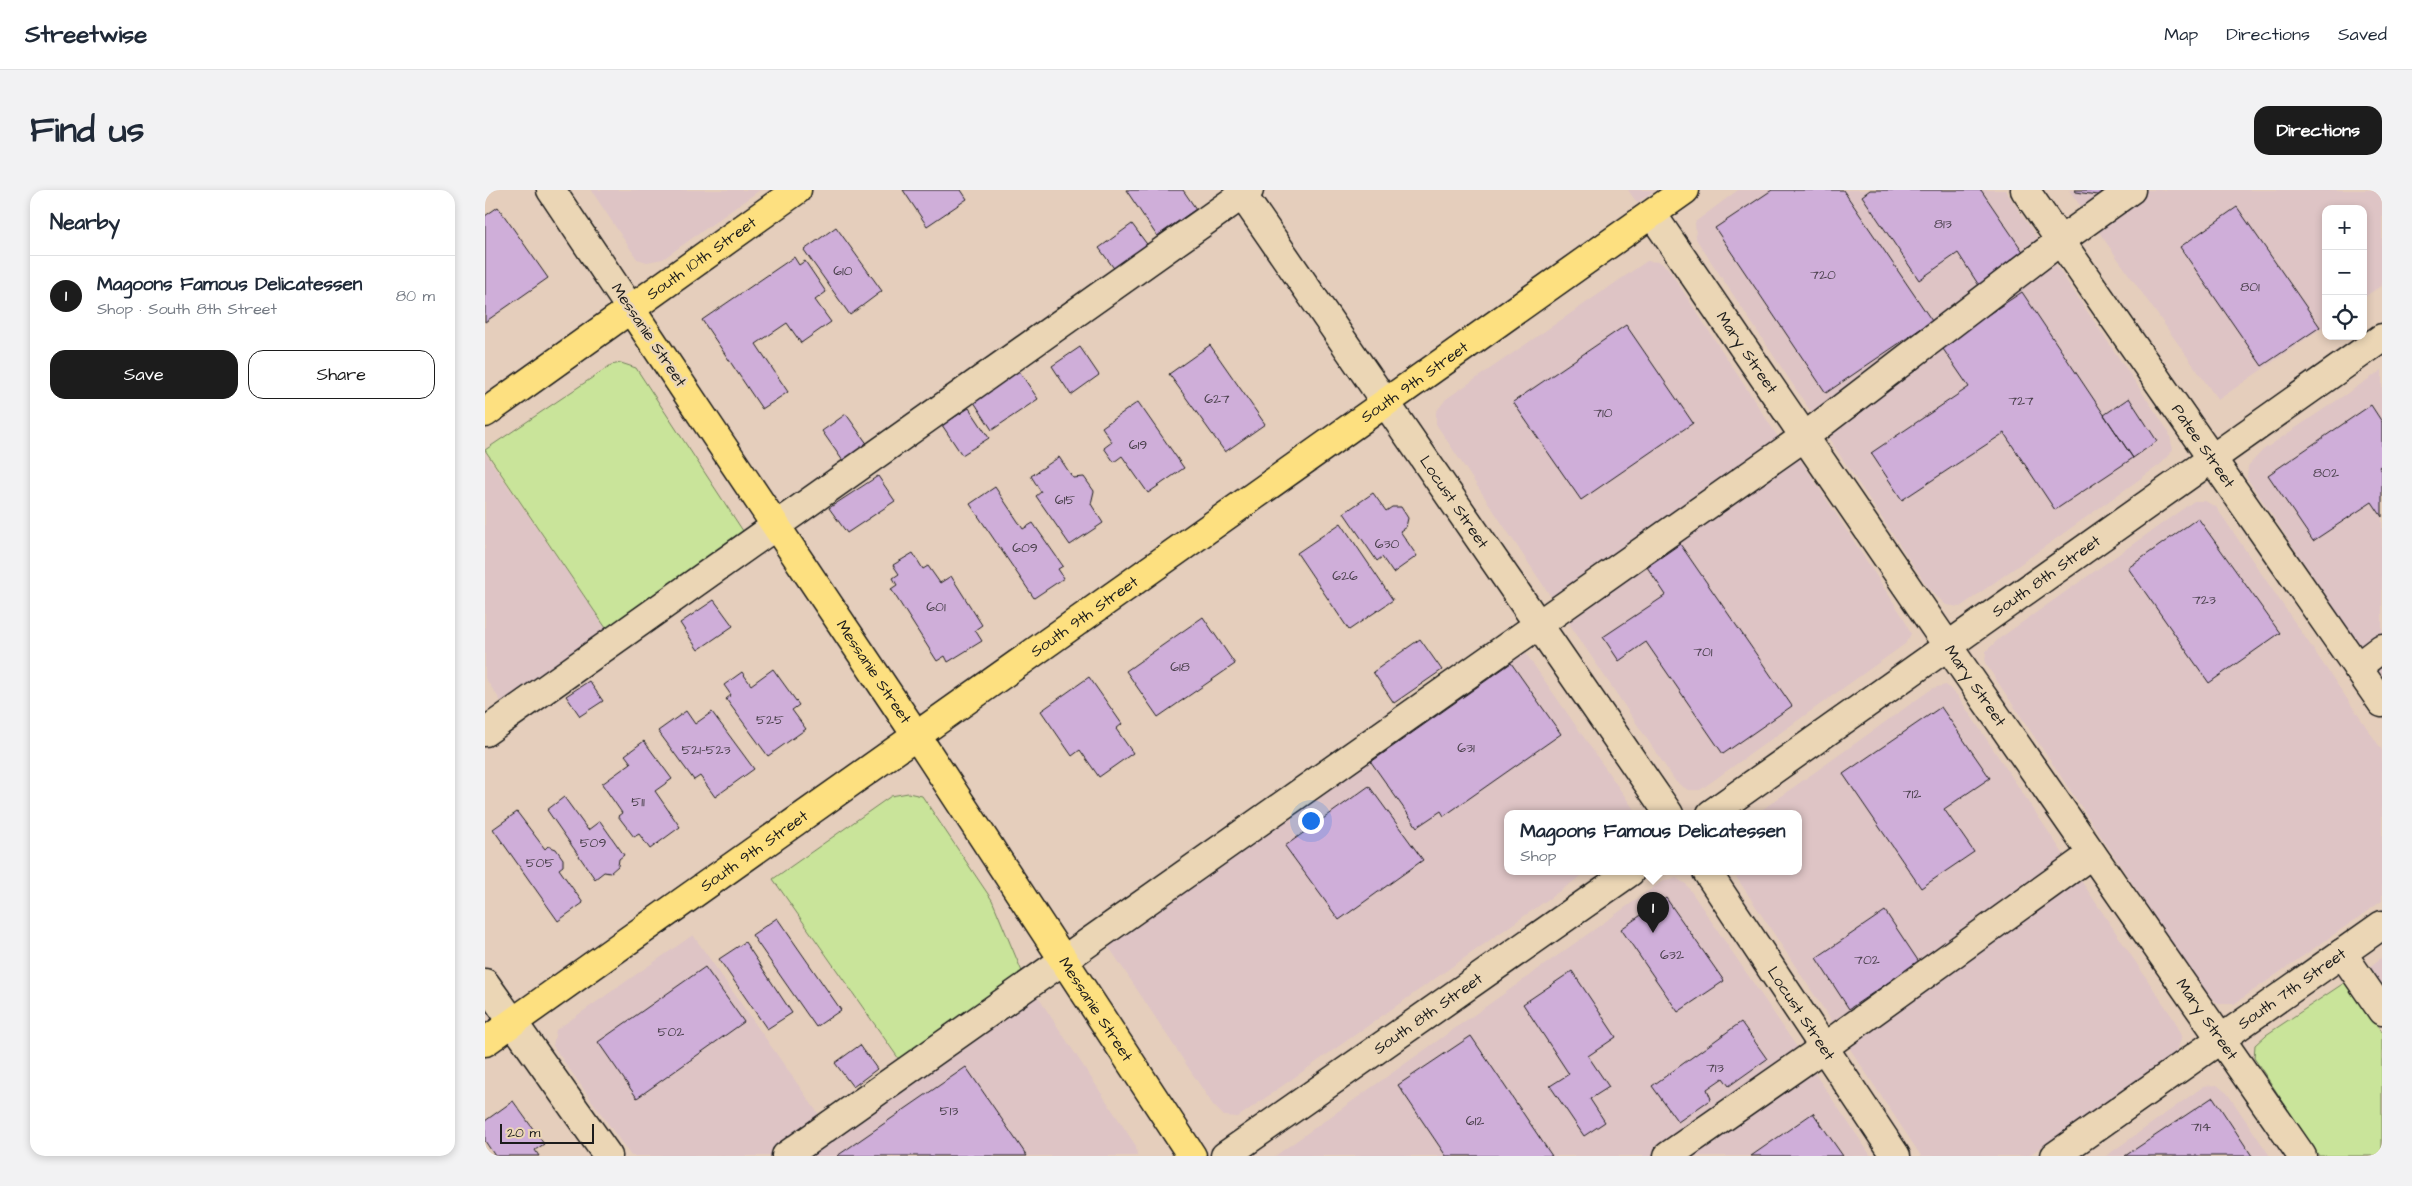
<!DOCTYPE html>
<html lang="en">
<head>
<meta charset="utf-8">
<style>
	:root { --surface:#fff; --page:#f2f2f3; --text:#1f2937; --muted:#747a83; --line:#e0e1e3; --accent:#1c1c1c }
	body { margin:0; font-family:"Architects Daughter",sans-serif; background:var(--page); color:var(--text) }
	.controls { position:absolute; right:15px; top:15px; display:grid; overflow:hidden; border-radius:10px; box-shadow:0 2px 8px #0003 }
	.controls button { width:45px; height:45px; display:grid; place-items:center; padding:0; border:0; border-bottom:1px solid var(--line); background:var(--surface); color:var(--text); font:25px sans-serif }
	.scale { position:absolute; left:15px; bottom:12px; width:94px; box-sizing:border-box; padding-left:5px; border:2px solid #1c1c1c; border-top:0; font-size:14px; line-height:18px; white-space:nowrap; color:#1c1c1c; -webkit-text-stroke:4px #ebd6b5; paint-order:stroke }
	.you { position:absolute; left:825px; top:630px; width:18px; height:18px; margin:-12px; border:4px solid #fff; border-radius:50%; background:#1a73e8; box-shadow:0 0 0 8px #1a73e833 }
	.badge { display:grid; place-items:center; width:32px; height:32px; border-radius:50%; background:var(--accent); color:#fff; font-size:16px; font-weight:700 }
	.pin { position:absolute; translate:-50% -41px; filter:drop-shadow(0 1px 2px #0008) }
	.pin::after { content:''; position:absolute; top:26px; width:18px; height:15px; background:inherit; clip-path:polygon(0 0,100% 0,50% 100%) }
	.popup { position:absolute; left:1019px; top:620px; width:298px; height:65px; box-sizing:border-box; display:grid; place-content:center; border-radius:10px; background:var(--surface); filter:drop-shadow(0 1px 4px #0005); font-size:16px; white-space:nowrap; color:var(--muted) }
	.popup b { font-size:19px; color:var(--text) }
	.popup::after { content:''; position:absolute; left:50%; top:100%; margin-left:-10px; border:10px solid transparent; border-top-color:var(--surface) }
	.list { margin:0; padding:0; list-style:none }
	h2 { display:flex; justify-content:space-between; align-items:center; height:65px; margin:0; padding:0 20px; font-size:21px }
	h2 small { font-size:16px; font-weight:400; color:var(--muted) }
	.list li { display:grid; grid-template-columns:32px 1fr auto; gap:15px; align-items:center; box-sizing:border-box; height:80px; padding:0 20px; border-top:1px solid var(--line) }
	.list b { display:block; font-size:19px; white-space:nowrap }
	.list p { margin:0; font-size:16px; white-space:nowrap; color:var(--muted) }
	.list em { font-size:16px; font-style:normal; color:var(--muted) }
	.actions { display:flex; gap:10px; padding:15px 20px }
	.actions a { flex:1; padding:11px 0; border:1px solid var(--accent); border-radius:15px; text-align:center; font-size:18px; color:var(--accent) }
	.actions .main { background:var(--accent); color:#fff }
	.icon { flex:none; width:28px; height:28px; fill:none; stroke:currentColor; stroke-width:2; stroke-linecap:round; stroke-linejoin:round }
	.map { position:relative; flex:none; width:1897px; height:966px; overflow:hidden; border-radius:15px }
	header { display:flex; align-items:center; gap:30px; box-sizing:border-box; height:70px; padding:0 25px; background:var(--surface); border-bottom:1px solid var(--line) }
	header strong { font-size:24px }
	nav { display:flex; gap:28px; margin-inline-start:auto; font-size:18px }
	.intro { display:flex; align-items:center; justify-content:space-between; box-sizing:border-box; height:120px; padding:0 30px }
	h1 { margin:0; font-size:35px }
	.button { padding:12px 22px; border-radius:15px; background:var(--accent); color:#fff; font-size:18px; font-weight:700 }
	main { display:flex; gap:30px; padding:0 30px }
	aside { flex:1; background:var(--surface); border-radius:15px; box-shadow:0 2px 8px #0003 }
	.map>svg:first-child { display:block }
</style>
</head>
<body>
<header>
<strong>Streetwise</strong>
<nav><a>Map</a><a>Directions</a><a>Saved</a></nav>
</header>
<div class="intro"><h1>Find us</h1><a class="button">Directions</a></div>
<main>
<aside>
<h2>Nearby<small></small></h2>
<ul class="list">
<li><span class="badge">1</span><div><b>Magoons Famous Delicatessen</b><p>Shop · South 8th Street</p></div><em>80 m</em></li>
</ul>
<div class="actions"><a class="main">Save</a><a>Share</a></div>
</aside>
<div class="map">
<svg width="1897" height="966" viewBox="0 0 1897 966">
	<rect width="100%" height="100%" fill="#e5cebc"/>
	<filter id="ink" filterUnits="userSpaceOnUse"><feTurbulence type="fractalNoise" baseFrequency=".02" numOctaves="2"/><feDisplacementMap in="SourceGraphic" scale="10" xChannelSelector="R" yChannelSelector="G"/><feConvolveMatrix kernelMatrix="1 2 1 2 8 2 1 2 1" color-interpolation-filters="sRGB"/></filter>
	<g filter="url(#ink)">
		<path fill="#dec4c5" d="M106 0H275L178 69 162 72 152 69Z
			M1143 0H1170L1152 13Z
			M1253 0H1520L1684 242 1688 260 1676 274 1475 417 1461 415 1444 399 1211 49 1210 32Z
			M1584 0H1897V95L1878 108V19H1841V135L1733 210Z
			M1162 71 1175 72 1183 78 1295 250 1068 410 951 234V222L961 209Z
			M1897 180V489L1762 288 1763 276 1778 260Z
			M0 263 125 444 20 517 0 488Z
			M1312 264 1420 430 1426 444 1420 454 1215 600H1203L1191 592 1079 426Z
			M1709 311H1720L1731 317 1897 560V711L1749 814H1733L1720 802 1500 473 1501 461 1515 448Z
			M1037 458 1152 624H1023V682H1102L753 927 739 926 728 915 620 751Z
			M1461 495 1472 505 1690 831 1697 846 1692 861 1674 876 1543 966H1436L1248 682H1313V624H1271L1448 498Z
			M1191 688 1201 694 1386 966H790L1179 690Z
			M208 745 349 946 551 804 651 956 652 966H146L68 856 71 840Z
			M1897 767V802L1882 779Z
			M1732 895 1742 903 1785 966H1621L1719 896Z"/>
		<path fill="#c9e49a" stroke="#72805b" d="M136 173 151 178 262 347 125 444 0 260 126 175Z
			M423 603 437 606 507 710 538 784 416 872 288 689 406 606Z
			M1862 791 1897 842V966H1834L1769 868 1770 855 1781 845Z"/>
		<path fill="#cfaed9" stroke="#1c1c1c" d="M418 0H476L482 9 442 36Z
			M641 0H698L711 19 672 46Z
			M1287 0H1358L1447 131 1341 203 1230 38Z
			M1385 0H1496L1541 66 1495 97 1473 63 1434 90 1377 6Z
			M1590 0H1619L1612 5 1591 2Z
			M13 17 63 88 0 132V26Z
			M1752 17 1835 137 1777 176 1695 57Z
			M647 34 664 57 631 81 614 58Z
			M351 37 397 101 365 125 319 60Z
			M309 67 314 75 320 71 341 102 330 110 346 132 316 153 302 133 271 154 303 202 277 219 217 130Z
			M1537 102 1648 268 1570 320 1519 243 1417 310 1386 263 1484 197 1456 156Z
			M1141 135 1208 233 1096 310 1028 212Z
			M725 155 780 234 740 262 684 184Z
			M595 157 614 185 586 205 567 176Z
			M534 181 553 209 507 240 489 212Z
			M1644 208 1672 251 1648 268 1619 225Z
			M653 212 699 278 663 303 637 266 629 272 619 258 627 252 617 237Z
			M1886 215 1897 232V275L1894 277 1897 281V327L1887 312 1828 351 1783 285Z
			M484 218 504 248 477 265 457 235Z
			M361 224 383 255 358 271 337 241Z
			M574 267 588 288 599 287 609 301 606 314 618 333 585 355 551 306 556 302 546 286Z
			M393 286 410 311 362 343 344 318Z
			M510 297 538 339 548 333 578 376 573 379 579 388 549 408 485 314Z
			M888 303 901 321 907 317H916L923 328 921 337 915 341 932 366 908 383 897 367 892 371 859 323Z
			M1713 328 1795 443 1724 493 1643 378Z
			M856 333 908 410 864 440 812 363Z
			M1195 354 1307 516 1238 564 1161 452 1134 471 1118 447 1181 405 1162 377Z
			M428 363 438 379 443 376 455 393 466 386 497 435 490 440 497 451 463 472 460 466 452 471 406 399 412 395 408 388 414 384 408 375Z
			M229 410 248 436 213 460 195 433Z
			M718 427 750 474 673 527 641 481Z
			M935 449 957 480 909 513 888 482Z
			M1026 473 1076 544 959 626 956 621 932 637 886 572Z
			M288 479 314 515 307 520 321 539 283 566 241 509 246 505 239 495 257 482 266 495Z
			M604 487 637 534 631 539 648 563 614 587 595 560 587 566 556 521Z
			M104 491 118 511 95 526 81 506Z
			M1456 517 1505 588 1459 619 1489 662 1436 698 1358 584Z
			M201 521 210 534 227 522 269 579 230 607 215 586 209 590 173 541Z
			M159 551 187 589 170 601 195 637 165 659 154 644 149 647 133 626 137 623 117 594 146 573 140 565Z
			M884 596 938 670 854 730 800 656Z
			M79 607 103 640 115 631 139 665 134 669 133 676 125 683 119 682 110 689 62 620Z
			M32 622 60 659 63 656 71 659 78 669V676L74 679 98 713 73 731 8 639Z
			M1181 708 1239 791 1193 822 1136 739Z
			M1400 721 1434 772 1364 819 1331 768Z
			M292 728 356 820 331 837 267 745Z
			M260 752 307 823 282 839 234 769Z
			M220 777 259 832 152 908 113 852Z
			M1087 781 1131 847 1103 866 1124 897 1105 909 1120 932 1099 946 1065 896 1084 884 1038 814Z
			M1256 832 1282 869 1244 896 1238 888 1222 899 1226 909 1193 932 1167 896Z
			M986 846 1067 966H961L913 895Z
			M375 855 392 879 368 897 350 873Z
			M481 877 542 966H352Z
			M1728 907 1767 966H1640Z
			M28 911 59 954 50 960 54 966H10L0 951V931Z
			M1328 923 1358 966H1266Z"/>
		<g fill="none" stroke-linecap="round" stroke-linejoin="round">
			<g stroke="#1c1c1c" stroke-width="31">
				<g id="minor">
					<path d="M66 0 145 118"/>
					<path id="s1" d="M754 0 1184 624"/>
					<path id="s2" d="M1540 0 1897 513"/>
					<path id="s3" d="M1167 24 1462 455 1817 966"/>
					<path d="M1872 477 1897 458"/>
					<path d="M0 542 764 0"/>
					<path id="s4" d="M1226 624 1897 148"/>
					<path id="s5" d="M1222 682 1411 966"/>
					<path d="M1857 763 1897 821"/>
					<path d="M0 793 123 966"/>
					<path d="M301 966 1319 247 1575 51 1646 0"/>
					<path id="s6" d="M740 966 1145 682"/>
					<path d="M1183 966 1338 858 1607 664"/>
					<path id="s7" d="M1570 966 1897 735"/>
				</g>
			</g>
			<g stroke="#1c1c1c" stroke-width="31">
				<g id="major">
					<path id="s8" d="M145 118 431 545 707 966"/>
					<path id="s9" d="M0 223 312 0"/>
					<path id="s10" d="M0 852 1200 0"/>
				</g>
			</g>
			<use href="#minor" stroke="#ebd6b5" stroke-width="28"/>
			<use href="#major" stroke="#fde080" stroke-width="28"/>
		</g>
	</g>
	<g text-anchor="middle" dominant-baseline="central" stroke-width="5" stroke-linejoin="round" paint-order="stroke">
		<g font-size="14" fill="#49404b">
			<text x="1458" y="34">813</text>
			<text x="358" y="81">610</text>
			<text x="1338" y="85">720</text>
			<text x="1765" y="97">801</text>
			<text x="732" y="209">627</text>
			<text x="1536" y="211">727</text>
			<text x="1118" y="223">710</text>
			<text x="653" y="255">619</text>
			<text x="1841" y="283">802</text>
			<text x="580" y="310">615</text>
			<text x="902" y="354">630</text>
			<text x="540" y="358">609</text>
			<text x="860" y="386">626</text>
			<text x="1719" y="410">723</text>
			<text x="451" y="417">601</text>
			<text x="1218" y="462">701</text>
			<text x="695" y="477">618</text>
			<text x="285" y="530">525</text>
			<text x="981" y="558">631</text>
			<text x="221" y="560">521-523</text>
			<text x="1427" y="604">712</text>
			<text x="153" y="612">511</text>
			<text x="108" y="653">509</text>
			<text x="55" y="673">505</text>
			<text x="1187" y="765">632</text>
			<text x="1382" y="770">702</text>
			<text x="186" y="842">502</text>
			<text x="1230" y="878">713</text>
			<text x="464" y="921">513</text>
			<text x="990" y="931">612</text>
			<text x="1716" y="937">714</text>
		</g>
		<g font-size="16" fill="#1c1c1c" stroke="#ebd6b5">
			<text stroke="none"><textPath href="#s9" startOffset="266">South 10th Street</textPath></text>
			<text transform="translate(164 145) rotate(56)">Messanie Street</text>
			<text stroke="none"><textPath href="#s3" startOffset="168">Mary Street</textPath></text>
			<text stroke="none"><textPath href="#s10" startOffset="1140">South 9th Street</textPath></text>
			<text stroke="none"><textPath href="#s2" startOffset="312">Patee Street</textPath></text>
			<text stroke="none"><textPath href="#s1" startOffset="379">Locust Street</textPath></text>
			<text stroke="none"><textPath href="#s4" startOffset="411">South 8th Street</textPath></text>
			<text stroke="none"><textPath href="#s10" startOffset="735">South 9th Street</textPath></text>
			<text stroke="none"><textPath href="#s8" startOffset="438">Messanie Street</textPath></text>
			<text stroke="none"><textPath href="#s3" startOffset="572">Mary Street</textPath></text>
			<text stroke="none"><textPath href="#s10" startOffset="330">South 9th Street</textPath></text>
			<text stroke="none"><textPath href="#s7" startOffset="290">South 7th Street</textPath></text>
			<text stroke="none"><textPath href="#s8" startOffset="842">Messanie Street</textPath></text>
			<text stroke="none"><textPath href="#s6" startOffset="248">South 8th Street</textPath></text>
			<text stroke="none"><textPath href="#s5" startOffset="170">Locust Street</textPath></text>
			<text stroke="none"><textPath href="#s3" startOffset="978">Mary Street</textPath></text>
		</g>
	</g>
</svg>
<div class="controls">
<button>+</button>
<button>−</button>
<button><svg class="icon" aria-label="locate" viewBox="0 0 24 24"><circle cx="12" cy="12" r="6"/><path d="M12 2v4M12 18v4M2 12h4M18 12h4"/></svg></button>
</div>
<div class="scale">20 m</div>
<div class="you"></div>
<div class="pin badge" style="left:1168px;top:743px">1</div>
<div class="popup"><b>Magoons Famous Delicatessen</b>Shop</div>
</div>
</main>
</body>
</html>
